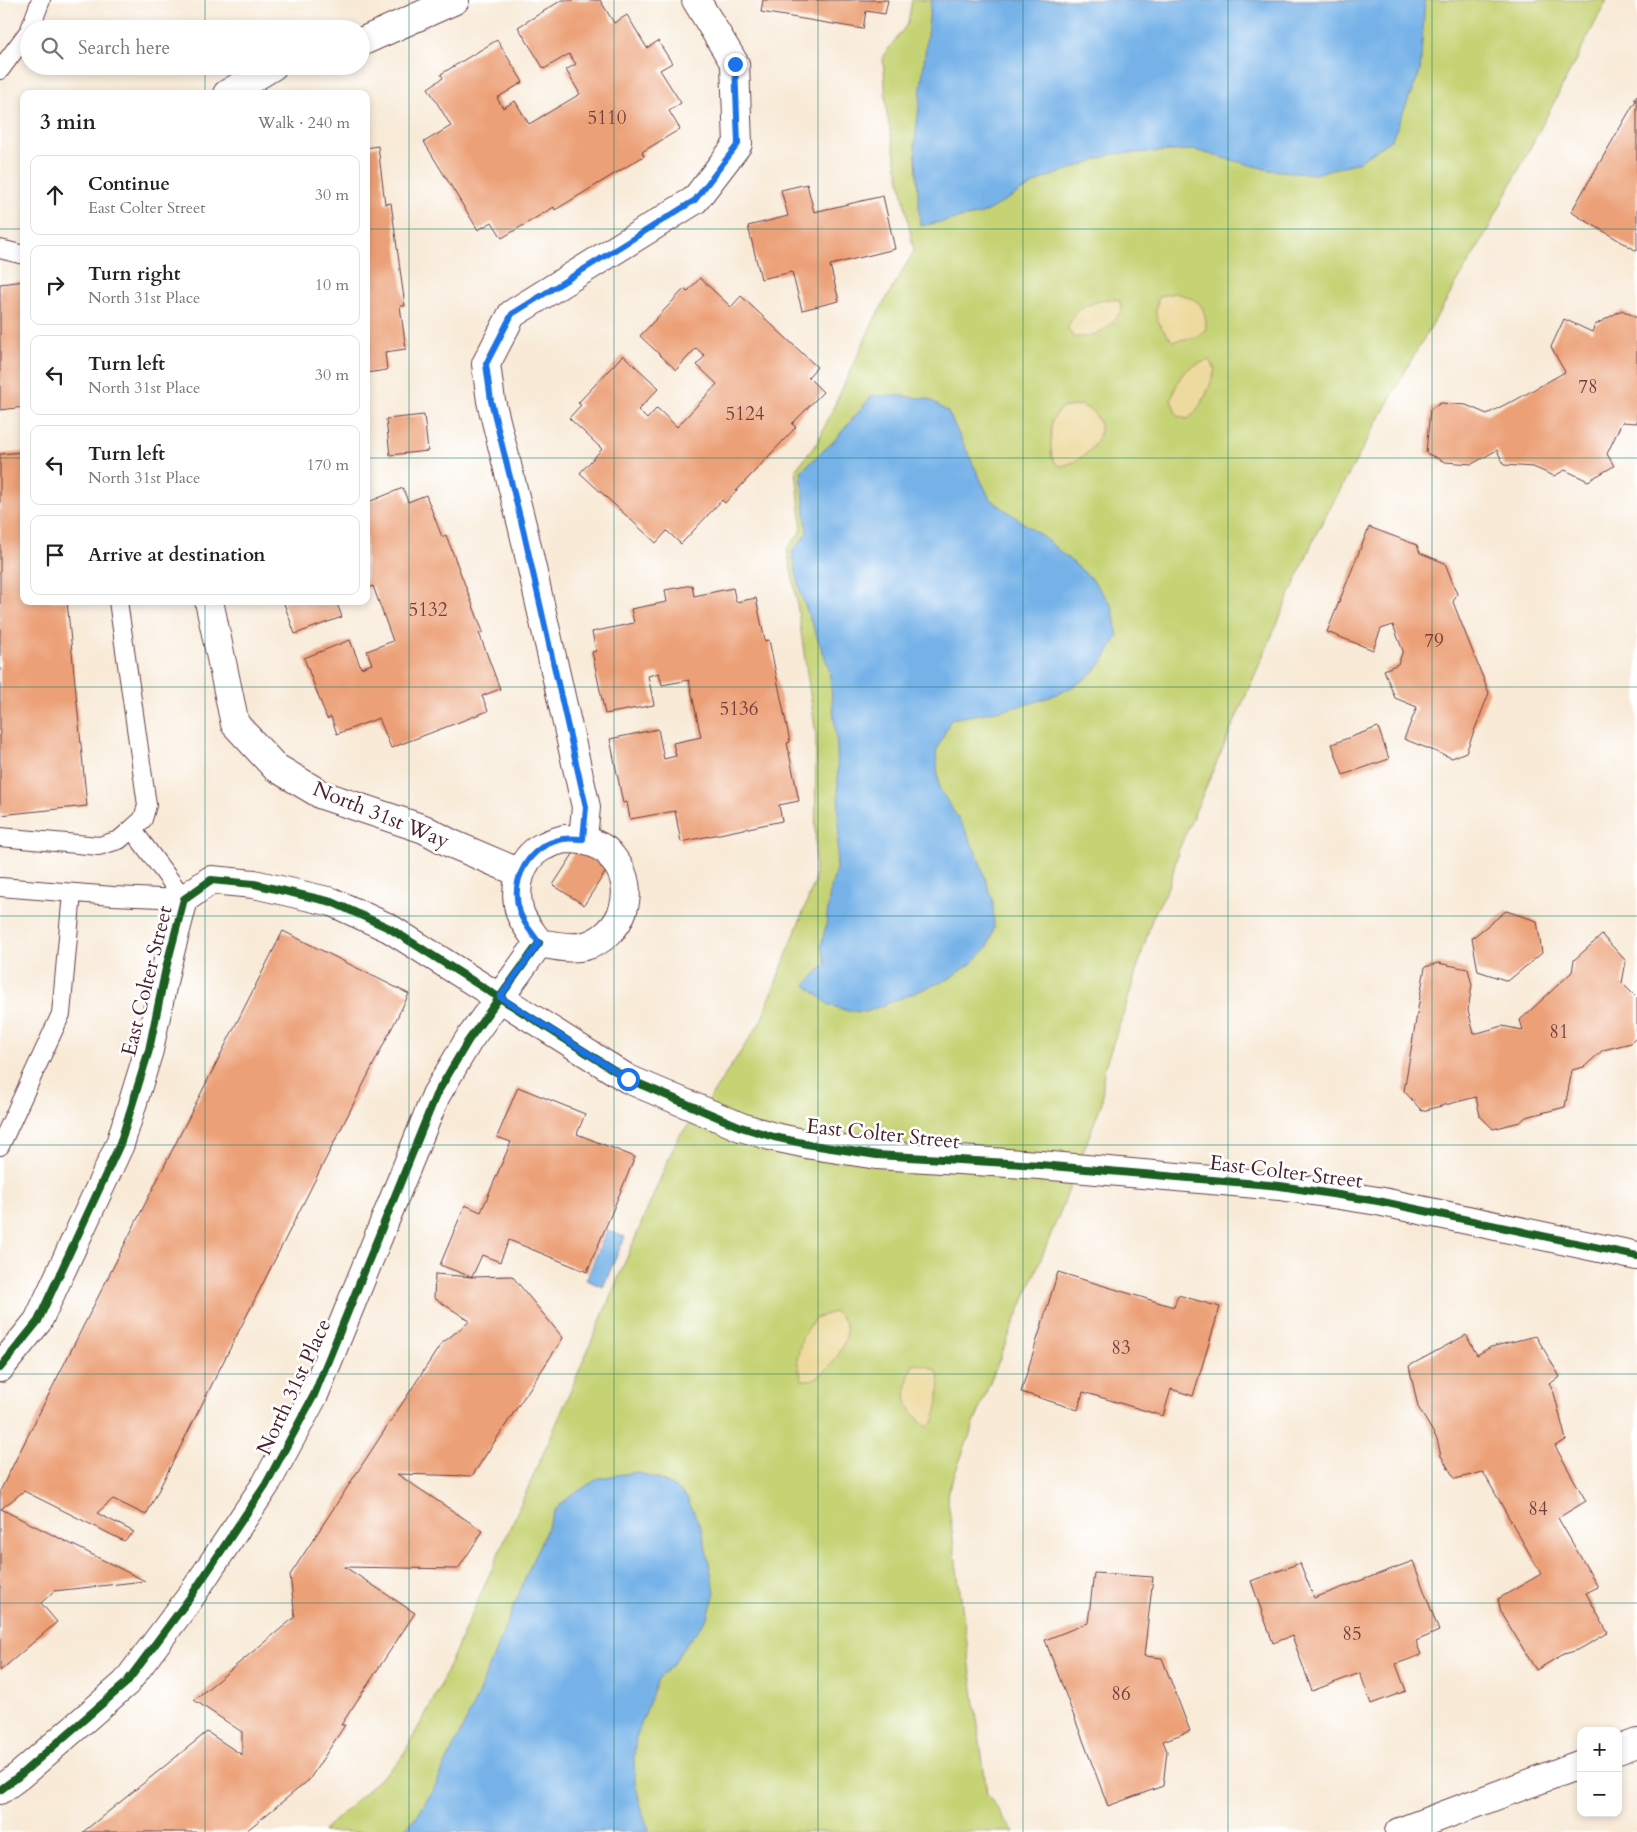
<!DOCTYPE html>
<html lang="en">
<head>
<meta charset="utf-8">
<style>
	:root { --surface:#fff; --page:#f2f2f2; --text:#222; --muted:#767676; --line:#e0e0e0 }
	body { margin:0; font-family:Cardo,serif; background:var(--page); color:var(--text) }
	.controls { position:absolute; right:15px; bottom:15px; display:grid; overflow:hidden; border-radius:10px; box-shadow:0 2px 8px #0003 }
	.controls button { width:45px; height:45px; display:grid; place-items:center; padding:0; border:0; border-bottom:1px solid var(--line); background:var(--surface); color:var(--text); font:25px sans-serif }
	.stop { position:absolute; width:15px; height:15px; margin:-11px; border:4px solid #1a73e8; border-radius:50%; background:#fff }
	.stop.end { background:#1a73e8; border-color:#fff; box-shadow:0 1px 5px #0008 }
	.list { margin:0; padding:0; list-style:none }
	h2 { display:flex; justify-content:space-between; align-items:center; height:65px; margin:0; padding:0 20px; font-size:21px }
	h2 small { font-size:16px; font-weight:400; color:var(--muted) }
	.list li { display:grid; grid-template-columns:32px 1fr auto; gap:15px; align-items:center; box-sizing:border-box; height:80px; margin:0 10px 10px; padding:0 10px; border:1px solid var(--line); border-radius:10px }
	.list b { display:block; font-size:19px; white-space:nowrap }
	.list p { margin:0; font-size:16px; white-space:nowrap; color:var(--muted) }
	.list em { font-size:16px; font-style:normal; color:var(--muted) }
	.icon { flex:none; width:28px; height:28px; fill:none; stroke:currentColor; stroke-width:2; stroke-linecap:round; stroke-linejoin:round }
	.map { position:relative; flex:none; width:1637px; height:1832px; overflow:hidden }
	.search { position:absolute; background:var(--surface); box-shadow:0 2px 8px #0003; left:20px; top:20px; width:350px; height:55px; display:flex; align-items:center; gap:12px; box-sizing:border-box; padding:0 18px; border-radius:28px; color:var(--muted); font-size:19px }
	.panel { position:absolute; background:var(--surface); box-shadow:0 2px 8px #0003; left:20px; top:90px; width:350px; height:515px; border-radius:10px }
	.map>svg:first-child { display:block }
</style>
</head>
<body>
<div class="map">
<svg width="1637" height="1832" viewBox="0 0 1637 1832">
	<rect width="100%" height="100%" fill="#fff"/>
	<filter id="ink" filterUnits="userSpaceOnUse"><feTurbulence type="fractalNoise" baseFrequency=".02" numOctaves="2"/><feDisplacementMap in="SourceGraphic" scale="10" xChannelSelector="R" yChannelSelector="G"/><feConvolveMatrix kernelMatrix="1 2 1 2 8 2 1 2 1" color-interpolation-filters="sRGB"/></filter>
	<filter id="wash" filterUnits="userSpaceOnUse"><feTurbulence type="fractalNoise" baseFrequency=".0096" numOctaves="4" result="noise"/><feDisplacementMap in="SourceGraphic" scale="20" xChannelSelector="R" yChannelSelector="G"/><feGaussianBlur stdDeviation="1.12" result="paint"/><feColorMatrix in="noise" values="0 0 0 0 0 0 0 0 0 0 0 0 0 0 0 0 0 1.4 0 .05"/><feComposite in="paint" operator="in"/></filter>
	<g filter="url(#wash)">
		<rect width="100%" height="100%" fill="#f8ead7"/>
		<path fill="#c6d375" stroke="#887950" d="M912 0H1607L1485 235 1413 357 1317 532 1179 849 1170 883 1152 919 1126 1006 1104 1069 1102 1102 1063 1205 990 1382 947 1494 987 1794 1014 1832H322L401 1759 436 1695 562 1411 678 1137 702 1110 761 1021 815 881 816 735 795 590 787 549 802 530 796 469 817 443 875 318 914 251 887 115 883 56 908 23Z"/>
		<path fill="#eeda9e" stroke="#9c7c64" d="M1174 293C1198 298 1206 304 1206 329L1196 337 1173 341C1160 328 1150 314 1160 296Z
			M1107 299 1119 300 1122 309C1110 329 1097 338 1073 337L1068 328C1074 308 1089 304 1107 299Z
			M1210 360 1215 370C1209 389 1203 406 1188 419L1177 416 1171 400C1180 374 1183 367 1210 360Z
			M1082 405C1087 409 1094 412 1097 418 1110 439 1079 465 1059 466L1052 458 1051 449V430L1052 420 1061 408Z
			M834 1312C863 1326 834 1369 814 1379 811 1380 806 1380 802 1380L797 1360 802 1338 815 1318Z
			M913 1364C920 1365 930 1366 936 1371 944 1378 936 1411 934 1421L927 1427C922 1422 916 1417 912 1412 902 1398 907 1379 913 1364Z"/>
		<path fill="#76b2e8" stroke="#60688a" d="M931 0H1425L1420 72 1392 139 1358 162 1315 174 1269 170 1194 150 1113 154 1043 179 982 214 920 226 915 142Z
			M893 395 929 399 948 412 990 499 1042 536 1092 579 1112 606 1118 636C1112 645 1107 657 1100 665 1068 703 996 711 951 719L936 752 939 788 966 831 979 860 993 901 994 928 987 948 971 964 947 980 866 1012 848 1011 829 1005 806 985 826 963 821 946 826 925 830 891 836 869 839 826 837 747 829 668 801 595 792 552 807 533 801 471 833 442 872 396Z
			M607 1230 625 1237 603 1287 586 1280Z
			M636 1472 659 1479 677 1489 687 1498 702 1530 715 1592 708 1617 681 1651 674 1664 658 1679 636 1738 634 1758 635 1782 643 1815 650 1832H402L418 1815 436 1784 475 1702 533 1559 555 1510 570 1496 599 1478Z"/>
		<g id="blocks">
			<path fill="#eca077" d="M562 0H600L614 23 627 15 647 48 658 41 672 63 660 70 681 103 669 111 680 129 642 152 644 156 555 210 554 207 502 238 492 222 478 230 424 142 451 126 428 88 443 78 441 74 497 40 523 82 497 98 503 108 515 101 529 124 580 94 566 70 576 64 569 54 544 69 518 27Z
				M763 0H888L885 14 866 11 863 29 761 12Z
				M1637 95V251L1571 212 1636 100 1634 99Z
				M378 146 385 204 391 203 405 306H400L406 349 385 352 387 370 366 373V148Z
				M807 184 814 212 883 196 895 249 830 265 839 301 802 310 792 272 761 279 748 226 788 216 781 190Z
				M700 278 731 307 741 296 817 367 808 377 823 392 792 424 796 427 725 503 722 500 681 544 667 531 656 543 580 473 602 449 569 418 581 405 578 403 623 355 659 388 638 410 647 419 657 408 677 427 717 384 697 365 705 356 696 348 676 370 640 336 684 289 687 292Z
				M24 281V407L0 410V284Z
				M1622 310 1637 318V423L1622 422 1607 454 1614 466 1588 481 1565 470 1554 476 1533 467 1504 465 1497 450 1472 464 1445 462 1426 453 1430 409 1441 403 1466 405 1487 414 1510 402H1512L1565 372 1551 347 1564 319 1592 332 1595 325Z
				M424 415 428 451 390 455 386 419Z
				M24 452V601H67L87 806 0 815V454Z
				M403 488 408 502 426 495 442 537 446 535 483 632 479 633 500 689 482 696 488 711 391 748 379 718 337 734 331 717 327 719 304 658 350 640 361 668 372 664 367 651 393 641 373 586 366 589V503Z
				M1369 527 1417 545 1420 553 1445 563 1457 594 1453 602 1489 693 1466 752 1452 758 1404 739 1417 707 1395 698 1384 670 1398 664 1403 651 1393 625 1381 629 1373 650 1327 632Z
				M692 585 694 596 733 588 736 602 756 598 765 641 769 640 790 742 787 743 799 801 779 805 782 821 681 842 675 811 630 819 627 802 623 803 610 739 658 729 664 759 676 756 673 743 701 737 689 680 662 685 659 673 648 676 654 705 605 714 592 652 596 651 592 632 634 623 631 609 667 602 665 590Z
				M283 601H336L342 617 295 634Z
				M1378 727 1389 759 1343 775 1332 744Z
				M577 848 608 868 584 905 553 885Z
				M1506 911 1537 921 1542 953 1508 981 1478 971 1472 938Z
				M283 931 409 994 146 1515 113 1499 97 1513 134 1532 124 1541 24 1491 1 1509 145 1581 54 1591 41 1603 57 1622 0 1671V1491Z
				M1602 935 1626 961 1622 983 1637 998V1037L1631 1043 1603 1050 1584 1067 1572 1070 1565 1107 1526 1117 1520 1122 1493 1129 1480 1116 1476 1097 1422 1111 1404 1091 1425 967 1438 963 1468 969 1472 985 1468 1010 1474 1034 1502 1026 1523 1030 1520 1020 1572 972 1574 960Z
				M518 1087 585 1114 577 1134 635 1157 587 1272 509 1240 500 1262 482 1255 472 1277 512 1276 563 1338 472 1476 397 1474 483 1531 458 1569 345 1567 415 1613 341 1725H345L309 1780 245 1832H83L207 1732 242 1755V1732L194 1700 295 1617 290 1575 441 1344 470 1321 434 1298 435 1274 472 1277 440 1265 465 1205 481 1212 511 1142 497 1137Z
				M1058 1272 1174 1307 1178 1295 1220 1307 1193 1396 1171 1389 1163 1416 1083 1392 1078 1410 1021 1392Z
				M1466 1335 1477 1355 1491 1347 1536 1336 1560 1377 1549 1384 1554 1393 1566 1440 1555 1446 1586 1501 1558 1518 1598 1587 1586 1593 1608 1633 1578 1650 1564 1654 1536 1670 1501 1612 1498 1599 1541 1574 1483 1472 1455 1479 1441 1456 1437 1439 1418 1407 1409 1366Z
				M1413 1561 1439 1631 1416 1641 1421 1655 1396 1664 1406 1691 1371 1704 1360 1673 1312 1691 1292 1636 1273 1643 1251 1581 1300 1563 1314 1598Z
				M1094 1573 1153 1577 1144 1656 1162 1658 1190 1731 1163 1741 1167 1751 1163 1786 1108 1806 1045 1640 1088 1623Z"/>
		</g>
	</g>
	<g filter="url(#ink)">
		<use href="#blocks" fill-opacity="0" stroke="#643d45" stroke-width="1"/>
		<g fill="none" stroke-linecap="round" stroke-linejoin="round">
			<g stroke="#643d45" stroke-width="20">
				<path id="service" d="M30 29 41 0
					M0 70 29 31
					M0 249 24 255
					M118 601 147 805 143 819 132 829 184 899
					M0 837 99 846 119 840 132 829
					M0 887 113 896 184 899
					M0 1146 61 1014 72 893"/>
			</g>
			<g stroke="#643d45" stroke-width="30">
				<path id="minor" d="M361 42 455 0
					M227 94 273 66
					M209 601 235 724 275 767 322 795 424 829 450 843 520 873
					M564 839C578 839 591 840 604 849 608 851 611 856 614 860 639 890 622 936 585 946 570 950 553 945 539 943 533 934 524 924 520 913 513 891 519 859 542 847 548 844 556 841 564 839Z
					M583 839 586 807 523 529 491 401 486 364 512 314 695 200 738 144 735 64 696 0
					M774 1137 812 1145 877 1155 1040 1165 1280 1186 1378 1201 1637 1256
					M0 1368 38 1321 120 1144 149 1050 166 968 184 899 211 880 254 884 332 902 389 928 628 1079 741 1127
					M1618 1750 1637 1743
					M0 1790 19 1776 126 1683 189 1599 266 1484 314 1395 436 1095 468 1041 539 943
					M1399 1832 1581 1764"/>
			</g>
			<use href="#service" stroke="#fff" stroke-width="18"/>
			<use href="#minor" stroke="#fff" stroke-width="28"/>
			<g stroke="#643d45" stroke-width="30" stroke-linecap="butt">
				<path id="minor-bridge" d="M741 1127 774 1137"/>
			</g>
			<use href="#minor-bridge" stroke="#fff" stroke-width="28"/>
			<g stroke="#fff" stroke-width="11">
				<path id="cycleway" d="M0 1368 38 1321 120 1144 149 1050 166 968 184 899 211 880 254 884 332 902 389 928 628 1079 741 1127 774 1137 812 1145 877 1155 1040 1165 1280 1186 1378 1201 1637 1256
					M0 1790 19 1776 126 1683 189 1599 266 1484 314 1395 436 1095 468 1041 539 943"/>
			</g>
			<use href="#cycleway" stroke="#1b5e20" stroke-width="8"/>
		</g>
	</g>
	<g fill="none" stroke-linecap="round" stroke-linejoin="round" filter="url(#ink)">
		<path stroke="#1a73e8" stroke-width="6" d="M628 1079 500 997 539 943C533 934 524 924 520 913 509 880 528 846 563 839 569 838 576 839 583 839L586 807 523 529 491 401 486 364 512 314 695 200 738 144 735 64"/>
	</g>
	<path fill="none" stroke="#0f766e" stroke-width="1" stroke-opacity="0.55" d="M205 0V29M409 0V1832M614 0V1832M818 0V1832M1023 0V1832M1228 0V1832M1432 0V1832M205 66V94M0 229H24M366 229H1637M0 458H24M366 458H1637M205 601V1832M0 687H1637M0 916H1637M0 1145H1637M0 1374H1637M0 1603H1637"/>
	<g text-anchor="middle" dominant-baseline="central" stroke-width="5" stroke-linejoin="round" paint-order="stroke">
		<g font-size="19" fill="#723f3e">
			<text x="607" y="118">5110</text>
			<text x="1588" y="387">78</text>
			<text x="745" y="414">5124</text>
			<text x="428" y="610">5132</text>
			<text x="1434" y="641">79</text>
			<text x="739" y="709">5136</text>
			<text x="1559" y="1032">81</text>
			<text x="1121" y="1348">83</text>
			<text x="1538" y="1509">84</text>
			<text x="1352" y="1634">85</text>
			<text x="1121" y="1694">86</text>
		</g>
		<g font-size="21" fill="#4a1f2b" stroke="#fff">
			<text transform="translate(381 815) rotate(22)">North 31st Way</text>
			<text transform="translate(147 981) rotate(-76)">East Colter Street</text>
			<text transform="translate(883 1134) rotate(6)">East Colter Street</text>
			<text transform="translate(1286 1172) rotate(7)">East Colter Street</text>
			<text transform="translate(294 1387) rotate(-65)">North 31st Place</text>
		</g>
	</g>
</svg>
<div class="controls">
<button>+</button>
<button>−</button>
</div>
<div class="stop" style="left:628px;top:1079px"></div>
<div class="stop end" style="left:735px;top:64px"></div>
<div class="search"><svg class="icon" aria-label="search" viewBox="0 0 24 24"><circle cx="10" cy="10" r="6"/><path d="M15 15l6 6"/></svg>Search here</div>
<section class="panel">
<h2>3 min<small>Walk · 240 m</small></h2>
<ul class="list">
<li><svg class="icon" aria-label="ahead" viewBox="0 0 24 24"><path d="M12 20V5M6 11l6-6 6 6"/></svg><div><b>Continue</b><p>East Colter Street</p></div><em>30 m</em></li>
<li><svg class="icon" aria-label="right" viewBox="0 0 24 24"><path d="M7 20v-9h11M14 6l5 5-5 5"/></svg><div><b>Turn right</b><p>North 31st Place</p></div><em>10 m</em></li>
<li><svg class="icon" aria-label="left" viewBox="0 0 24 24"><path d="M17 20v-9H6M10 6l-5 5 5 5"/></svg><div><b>Turn left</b><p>North 31st Place</p></div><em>30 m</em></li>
<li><svg class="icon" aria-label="left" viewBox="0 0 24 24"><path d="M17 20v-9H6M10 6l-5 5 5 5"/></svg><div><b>Turn left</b><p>North 31st Place</p></div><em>170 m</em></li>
<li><svg class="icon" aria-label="arrive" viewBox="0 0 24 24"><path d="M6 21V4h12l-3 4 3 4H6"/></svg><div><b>Arrive at destination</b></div></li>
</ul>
</section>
</div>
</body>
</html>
